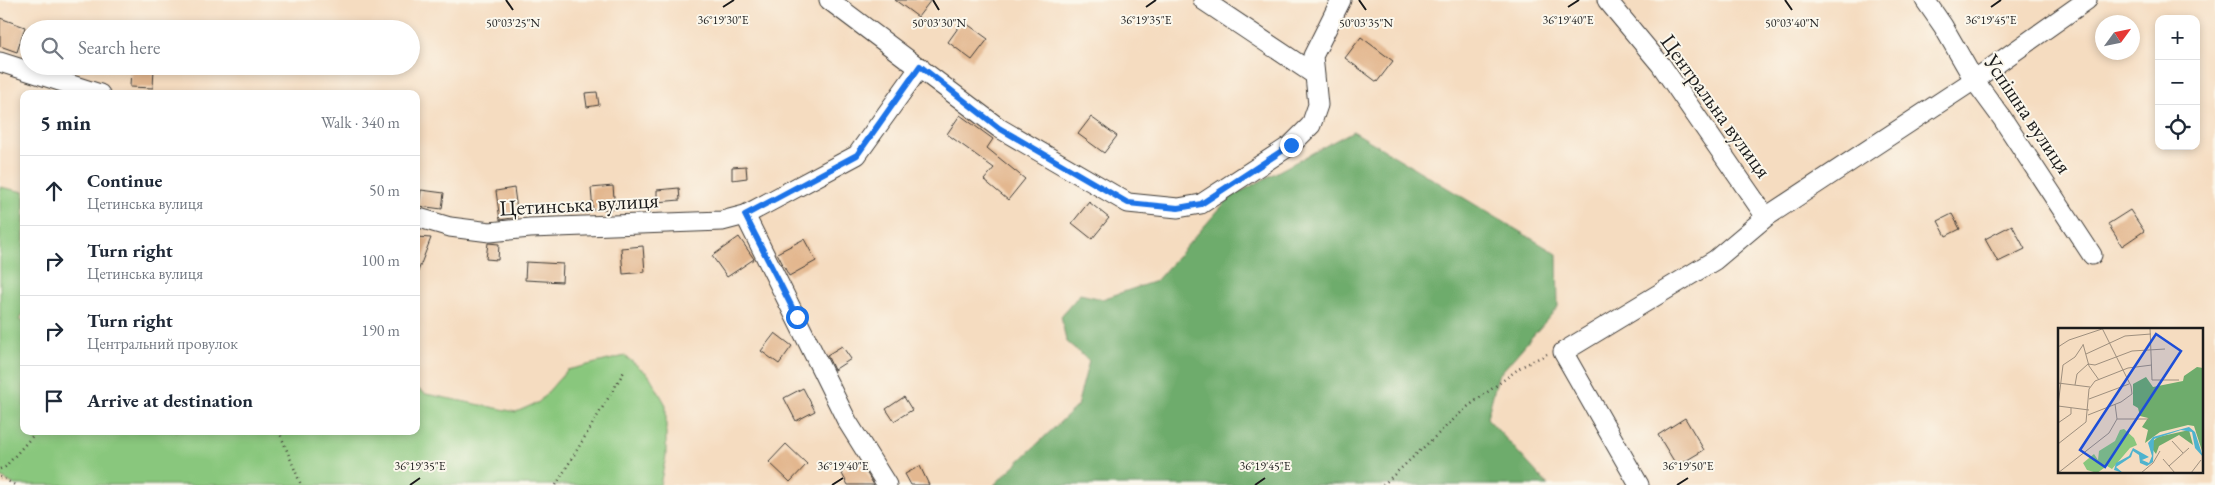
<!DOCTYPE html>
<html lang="en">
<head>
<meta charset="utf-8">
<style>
	:root { --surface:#fff; --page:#f2f2f3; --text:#1f2937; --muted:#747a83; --line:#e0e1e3 }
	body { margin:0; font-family:"EB Garamond",serif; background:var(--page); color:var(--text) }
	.controls { position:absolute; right:15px; top:15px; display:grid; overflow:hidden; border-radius:10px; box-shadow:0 2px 8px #0003 }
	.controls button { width:45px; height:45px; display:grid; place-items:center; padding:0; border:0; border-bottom:1px solid var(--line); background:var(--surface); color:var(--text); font:25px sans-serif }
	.compass { position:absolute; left:2095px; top:15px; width:45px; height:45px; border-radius:50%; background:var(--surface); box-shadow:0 2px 8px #0003; rotate:57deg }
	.stop { position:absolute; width:15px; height:15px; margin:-11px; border:4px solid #1a73e8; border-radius:50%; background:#fff }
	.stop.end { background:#1a73e8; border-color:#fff; box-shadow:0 1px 5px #0008 }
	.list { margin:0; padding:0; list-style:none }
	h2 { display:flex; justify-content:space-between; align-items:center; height:65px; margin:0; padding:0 20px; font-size:21px }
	h2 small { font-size:16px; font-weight:400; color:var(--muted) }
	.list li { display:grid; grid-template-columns:32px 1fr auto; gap:15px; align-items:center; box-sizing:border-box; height:70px; padding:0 20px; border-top:1px solid var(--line) }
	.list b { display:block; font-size:19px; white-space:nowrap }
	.list p { margin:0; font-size:16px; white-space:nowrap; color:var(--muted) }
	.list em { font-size:16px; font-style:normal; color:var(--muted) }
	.icon { flex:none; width:28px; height:28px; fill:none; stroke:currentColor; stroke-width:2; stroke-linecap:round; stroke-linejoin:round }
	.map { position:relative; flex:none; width:2215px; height:485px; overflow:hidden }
	.search { position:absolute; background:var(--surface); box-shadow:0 2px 8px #0003; left:20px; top:20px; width:400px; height:55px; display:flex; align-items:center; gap:12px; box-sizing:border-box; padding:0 18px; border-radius:28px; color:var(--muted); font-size:19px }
	.panel { position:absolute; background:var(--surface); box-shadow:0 2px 8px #0003; left:20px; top:90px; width:400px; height:345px; border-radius:10px }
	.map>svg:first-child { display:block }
</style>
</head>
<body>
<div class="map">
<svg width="2215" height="485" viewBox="0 0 2215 485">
	<rect width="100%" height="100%" fill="#fbf7ec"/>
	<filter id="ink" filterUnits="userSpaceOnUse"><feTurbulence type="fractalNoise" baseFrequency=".02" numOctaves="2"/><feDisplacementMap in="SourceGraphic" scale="10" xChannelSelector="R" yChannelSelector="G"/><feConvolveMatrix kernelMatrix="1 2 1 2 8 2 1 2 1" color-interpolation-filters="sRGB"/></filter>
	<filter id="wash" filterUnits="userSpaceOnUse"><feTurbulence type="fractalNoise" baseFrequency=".0096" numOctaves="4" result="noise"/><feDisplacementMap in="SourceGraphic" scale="20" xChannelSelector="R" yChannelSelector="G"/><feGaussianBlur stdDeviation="1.12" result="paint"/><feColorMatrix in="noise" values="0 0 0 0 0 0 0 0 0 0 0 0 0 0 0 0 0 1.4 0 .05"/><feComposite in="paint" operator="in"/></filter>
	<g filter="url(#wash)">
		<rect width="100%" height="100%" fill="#f5dcc0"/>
		<path fill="#89c77d" stroke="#52724c" d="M0 187 24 192V313L19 320 24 321V431H416V388L426 394 516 412 539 402 567 370 625 356 649 375 666 405V456L660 485H15L0 477Z"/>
		<path fill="#6eac6c" stroke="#456444" d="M1353 131 1557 254 1558 307 1498 376 1487 418 1548 485H994L1077 406 1089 361 1066 341 1061 316 1080 294 1102 299 1156 281 1229 198Z"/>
		<g id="blocks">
			<path fill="#e3b78f" d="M895 0H931L918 17Z
				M0 18 25 27 17 52 0 46Z
				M963 21 988 39 972 60 948 42Z
				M1361 37 1393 61 1377 82 1345 58Z
				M131 67 154 68 153 88 130 87Z
				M597 92 599 105 587 107 585 93Z
				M960 115 993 139 987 148 1025 179 1008 200 984 180 994 168 947 134Z
				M1091 117 1117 136 1104 153 1078 134Z
				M746 166 747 178 732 180V167Z
				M613 186 615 209 593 210 591 188Z
				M514 188 518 217 500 220 496 191Z
				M679 188 680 200 657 202V190Z
				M421 190 444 193 442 209 419 206Z
				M1089 202 1109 218 1092 239 1072 223Z
				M2130 210 2144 231 2122 246 2108 224Z
				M1952 214 1960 229 1946 236 1938 221Z
				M2012 225 2025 249 1998 262 1985 239Z
				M416 237 431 238 417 274H416Z
				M739 237 754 259 727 277 712 256Z
				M804 239 816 261 789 276 777 253Z
				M488 243 499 244 498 260 486 259Z
				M643 246 645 272 623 274 621 248Z
				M526 262 563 264 562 282 525 280Z
				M775 333 792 346 779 364 761 351Z
				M842 346 851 359 834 370 827 355Z
				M803 388 815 411 796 421 784 398Z
				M904 397 912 410 894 421 886 409Z
				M1685 418 1704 450 1677 466 1658 435Z
				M786 444 807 464 790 482 769 462Z
				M860 462 874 485H848L841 472Z
				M920 466 929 485H911L905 474Z"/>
		</g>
	</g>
	<g filter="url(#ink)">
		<use href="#blocks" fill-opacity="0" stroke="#3d3935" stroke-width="1"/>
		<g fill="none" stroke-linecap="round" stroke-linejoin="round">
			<g stroke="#3d3935" stroke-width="21">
				<path id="minor" d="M829 0 999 128 1128 203 1178 208 1201 204 1291 145 1311 125 1318 105 1313 56 1341 0
					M1203 0 1315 75
					M1607 0 1661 65 1766 217
					M1925 0 1943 26 1974 80 2002 118 2092 255
					M0 62 100 94
					M745 215 847 421 887 485
					M416 217 450 227 490 232 530 228 722 221 745 215 857 155 920 67
					M1639 485 1563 352 1715 260 1766 217 1974 80 2087 0"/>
			</g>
			<path stroke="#3d3935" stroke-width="2.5" stroke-dasharray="1 4" stroke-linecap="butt" d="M279 431 301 485
				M0 469 5 467 37 431
				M0 477 15 485
				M556 485 625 370
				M1383 485 1466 408 1521 367 1547 354"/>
			<use href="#minor" stroke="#fff" stroke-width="19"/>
		</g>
	</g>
	<g fill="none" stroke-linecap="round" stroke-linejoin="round" filter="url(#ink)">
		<path stroke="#1a73e8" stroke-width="6" d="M797 317 745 215 857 155 920 66 999 128 1128 203 1178 208 1201 204 1291 145"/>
	</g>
	<path fill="none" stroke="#1c1c1c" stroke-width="2" d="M506 0 513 10M933 0 939 10M1359 0 1366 10M1785 0 1792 10M723 7 734 0M1146 7 1156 0M1568 7 1579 0M1991 7 2001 0M410 485 420 478M832 485 843 478M1255 485 1265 478M1677 485 1688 478"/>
	<g text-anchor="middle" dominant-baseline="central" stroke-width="4" stroke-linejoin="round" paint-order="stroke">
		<g font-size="22" fill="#1c1c1c" stroke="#fbf7ec">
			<text transform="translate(1716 106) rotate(54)">Центральна вулиця</text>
			<text transform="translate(2028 114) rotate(56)">Успішна вулиця</text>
			<text transform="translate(579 204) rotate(-3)">Цетинська вулиця</text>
		</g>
	</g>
	<g transform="translate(2058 328)">
		<rect width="145" height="145" fill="#f5dcc0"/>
		<path d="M66 101 76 110 79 117 72 120 54 141 49 138 39 145 29 142 25 135 36 126 40 132 41 123 57 113 62 102Z" fill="#89c77d"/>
		<path d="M139 39 145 40V126L136 98 130 97 102 104 87 115 90 102 84 99 90 90 82 88 80 80 75 77V56L88 49 95 59 125 53 126 48ZM131 102 135 117 121 107 101 118 98 126 95 122 94 114 100 109Z" fill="#6eac6c"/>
		<path d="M131 99 137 104 145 129 137 120 134 104 123 102 96 111 95 134 89 138 82 135 81 127 75 123 73 129 58 139 65 145 56 142 58 135 71 128 75 120 91 129 84 132 91 135 94 128 90 115 95 109Z" fill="#4fb3ce"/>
		<path fill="none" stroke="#9e8f7e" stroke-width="1" d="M92 0 94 52H121M25 16 31 38 41 52M0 19 11 12 44 1M28 26 67 8 93 6M0 55 32 59M17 57 19 46 30 36 37 37 74 23 107 21M31 71 71 56M0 78 5 37 17 29 25 17M0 78 31 82M30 87 63 74 74 66 73 58 44 0M59 91H91M0 95 13 86V80M114 113 125 125M0 116 28 94 31 61 37 53 70 40 94 37M105 131 117 145M111 138 131 120M0 145 51 105 59 91 57 76M83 145 95 135 102 123M133 145 143 132"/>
		<path fill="#1d4ed8" fill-opacity="0.15" stroke="#1d4ed8" stroke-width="2.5" d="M98 6 123 23 47 139 22 122Z"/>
		<rect width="145" height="145" fill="none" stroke="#1c1c1c" stroke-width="2.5"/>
	</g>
	<g font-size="12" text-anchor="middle" fill="#1c1c1c" stroke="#fbf7ec" stroke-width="4" stroke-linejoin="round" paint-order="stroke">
		<text x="723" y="24">36°19'30"E</text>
		<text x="1146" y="24">36°19'35"E</text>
		<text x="1568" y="24">36°19'40"E</text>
		<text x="1991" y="24">36°19'45"E</text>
		<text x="513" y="27">50°03'25"N</text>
		<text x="939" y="27">50°03'30"N</text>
		<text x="1366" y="27">50°03'35"N</text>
		<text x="1792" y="27">50°03'40"N</text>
		<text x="420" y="470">36°19'35"E</text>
		<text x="843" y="470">36°19'40"E</text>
		<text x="1265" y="470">36°19'45"E</text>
		<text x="1688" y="470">36°19'50"E</text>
	</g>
</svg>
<div class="controls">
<button>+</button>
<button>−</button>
<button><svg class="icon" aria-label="locate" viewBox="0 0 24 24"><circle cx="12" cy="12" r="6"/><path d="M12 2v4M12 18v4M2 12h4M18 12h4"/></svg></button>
</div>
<svg class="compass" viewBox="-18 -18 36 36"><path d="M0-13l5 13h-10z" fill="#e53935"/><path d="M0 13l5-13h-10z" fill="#747a83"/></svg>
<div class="stop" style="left:797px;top:317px"></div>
<div class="stop end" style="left:1291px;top:145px"></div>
<div class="search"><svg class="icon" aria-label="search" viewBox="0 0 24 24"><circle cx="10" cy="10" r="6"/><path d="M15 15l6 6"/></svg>Search here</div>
<section class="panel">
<h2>5 min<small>Walk · 340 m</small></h2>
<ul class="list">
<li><svg class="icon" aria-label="ahead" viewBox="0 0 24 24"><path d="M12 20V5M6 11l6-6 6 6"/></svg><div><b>Continue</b><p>Цетинська вулиця</p></div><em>50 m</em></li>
<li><svg class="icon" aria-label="right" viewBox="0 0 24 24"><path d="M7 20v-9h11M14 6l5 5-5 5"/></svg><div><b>Turn right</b><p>Цетинська вулиця</p></div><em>100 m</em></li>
<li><svg class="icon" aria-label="right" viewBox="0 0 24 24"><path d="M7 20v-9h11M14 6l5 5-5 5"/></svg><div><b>Turn right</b><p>Центральний провулок</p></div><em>190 m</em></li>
<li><svg class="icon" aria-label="arrive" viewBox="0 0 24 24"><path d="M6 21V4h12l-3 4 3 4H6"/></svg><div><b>Arrive at destination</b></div></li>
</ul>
</section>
</div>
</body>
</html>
